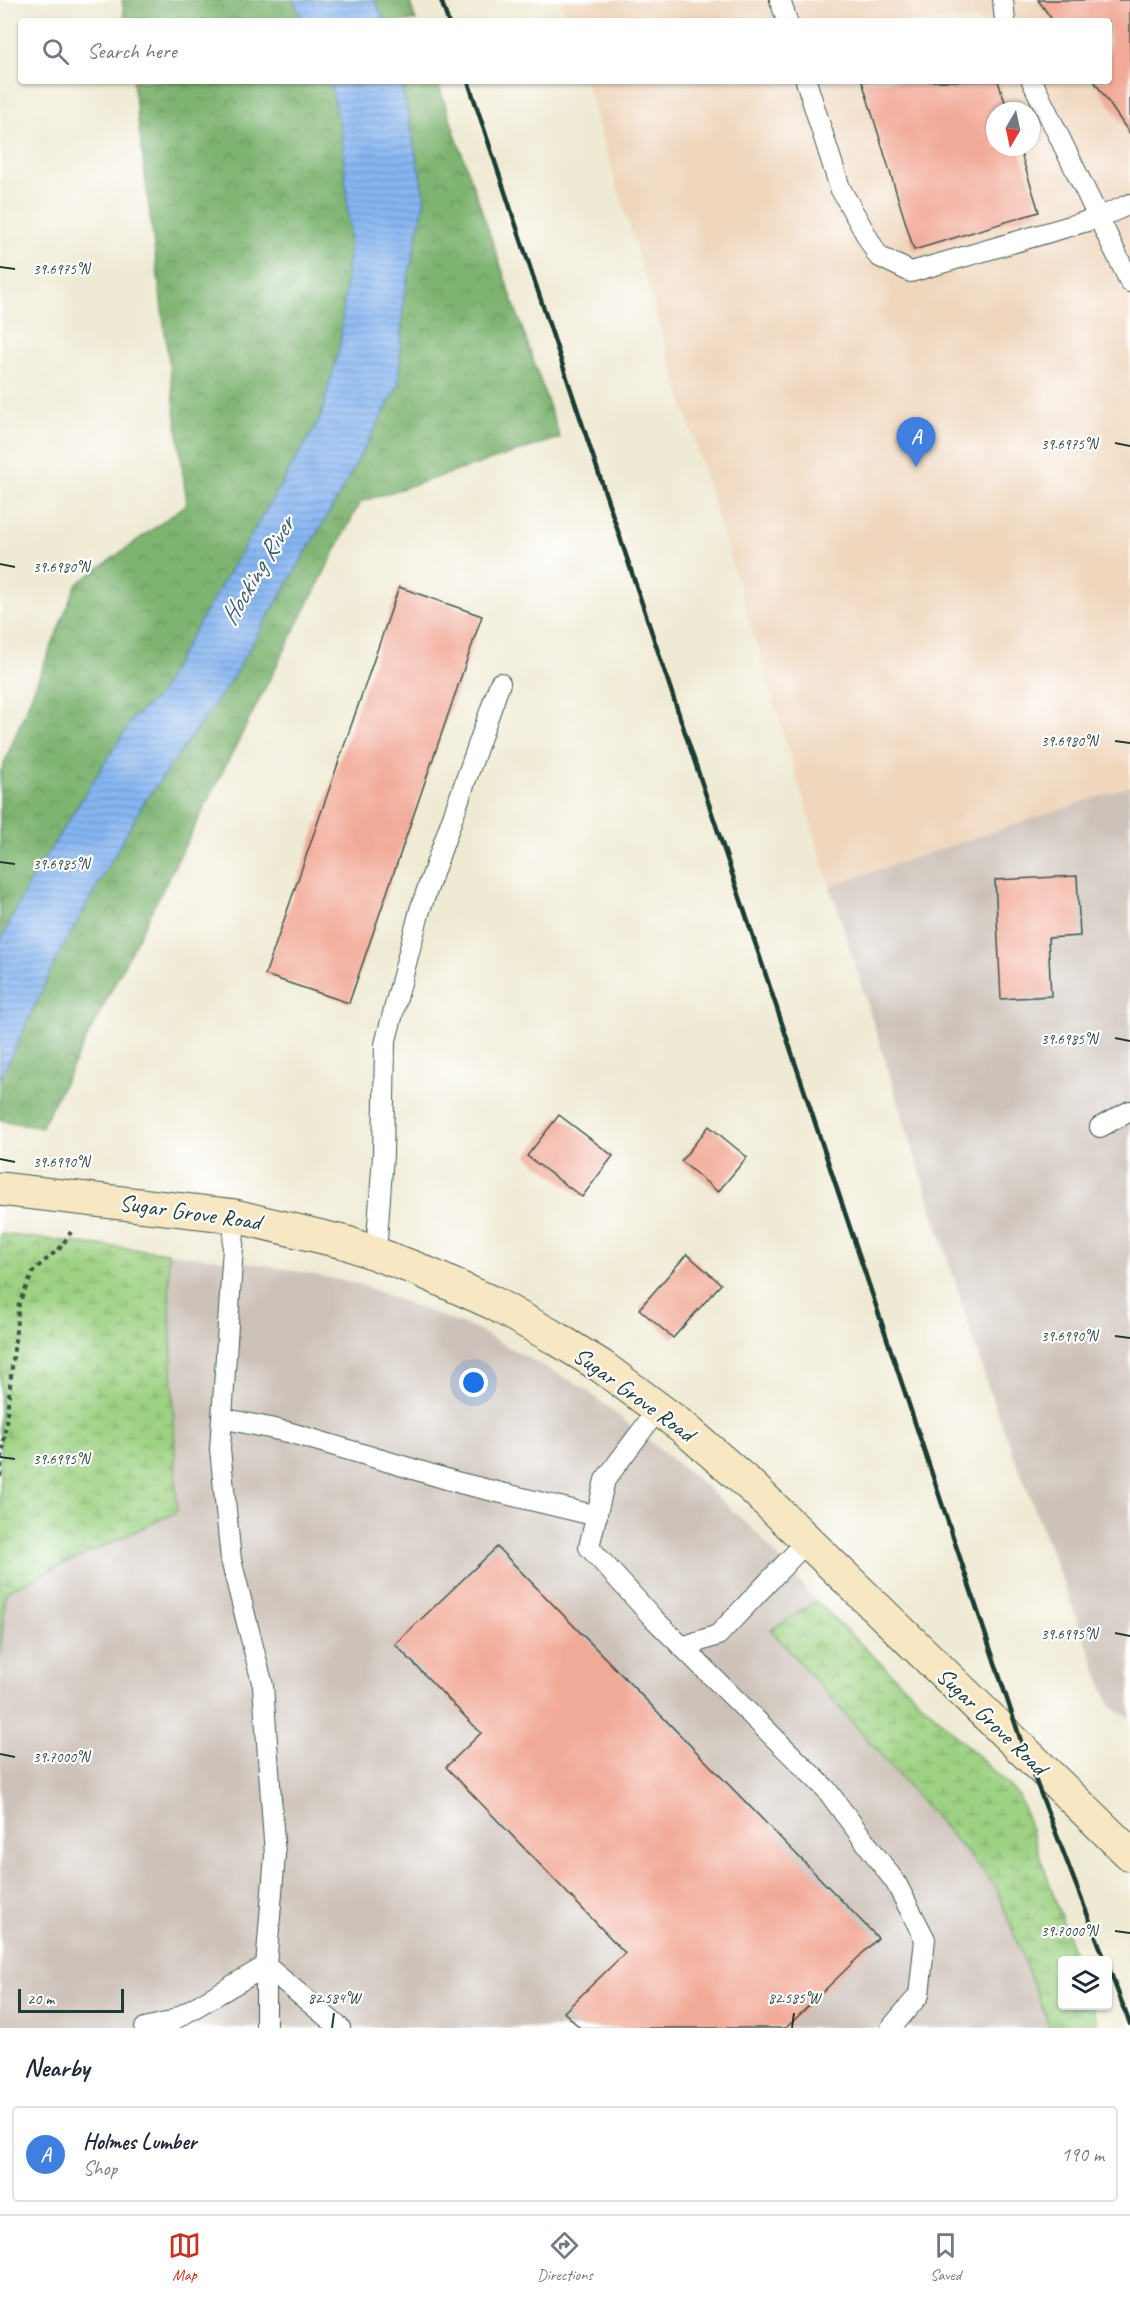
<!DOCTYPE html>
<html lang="en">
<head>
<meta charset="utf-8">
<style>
	:root { --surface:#fff; --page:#f2f2f3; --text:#1f2937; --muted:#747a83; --line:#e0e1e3; --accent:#c8321e }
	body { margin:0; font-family:Caveat,sans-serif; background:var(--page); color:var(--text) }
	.controls { position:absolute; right:18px; bottom:18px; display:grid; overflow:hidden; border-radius:6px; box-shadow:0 2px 4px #0004 }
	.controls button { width:54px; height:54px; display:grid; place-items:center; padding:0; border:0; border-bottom:2px solid var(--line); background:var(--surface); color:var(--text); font:30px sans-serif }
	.compass { position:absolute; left:986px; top:102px; width:54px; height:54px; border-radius:50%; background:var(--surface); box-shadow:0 2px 4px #0004; rotate:189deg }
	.scale { position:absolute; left:18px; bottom:15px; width:106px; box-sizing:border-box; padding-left:6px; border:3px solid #1f3d34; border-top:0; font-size:16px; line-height:21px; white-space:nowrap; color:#1f3d34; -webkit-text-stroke:4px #fff; paint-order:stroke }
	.you { position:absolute; left:474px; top:1383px; width:21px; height:21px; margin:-15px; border:4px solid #fff; border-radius:50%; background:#1a73e8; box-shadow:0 0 0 9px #1a73e833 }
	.badge { display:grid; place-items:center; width:39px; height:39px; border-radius:50%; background:var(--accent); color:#fff; font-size:20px; font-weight:700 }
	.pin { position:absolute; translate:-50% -50px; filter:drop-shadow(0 2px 3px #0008) }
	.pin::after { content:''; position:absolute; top:32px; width:21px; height:18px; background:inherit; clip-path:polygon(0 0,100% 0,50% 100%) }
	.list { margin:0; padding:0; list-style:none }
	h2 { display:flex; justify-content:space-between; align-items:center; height:78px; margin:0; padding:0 24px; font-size:26px }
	h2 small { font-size:20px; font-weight:400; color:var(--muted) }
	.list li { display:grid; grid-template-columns:39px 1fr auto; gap:18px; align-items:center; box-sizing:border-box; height:96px; margin:0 12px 12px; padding:0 12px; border:2px solid var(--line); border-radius:6px }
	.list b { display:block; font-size:22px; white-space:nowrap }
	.list p { margin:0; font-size:20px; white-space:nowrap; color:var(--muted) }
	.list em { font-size:20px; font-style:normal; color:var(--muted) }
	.icon { flex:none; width:33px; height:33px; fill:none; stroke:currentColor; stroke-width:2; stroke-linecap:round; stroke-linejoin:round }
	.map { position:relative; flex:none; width:1130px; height:2028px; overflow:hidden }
	.search { position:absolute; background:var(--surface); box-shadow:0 2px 4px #0004; left:18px; right:18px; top:18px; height:66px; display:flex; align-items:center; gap:15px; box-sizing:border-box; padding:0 21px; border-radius:6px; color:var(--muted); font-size:22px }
	.sheet { height:186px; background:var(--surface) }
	nav { display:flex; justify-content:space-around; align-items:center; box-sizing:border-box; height:84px; border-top:2px solid var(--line); background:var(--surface); font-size:16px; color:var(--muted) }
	nav a { display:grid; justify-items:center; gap:3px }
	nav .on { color:var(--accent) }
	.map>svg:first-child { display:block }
</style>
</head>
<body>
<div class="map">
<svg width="1130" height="2028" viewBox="0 0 1130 2028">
	<defs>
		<pattern id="forest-crowns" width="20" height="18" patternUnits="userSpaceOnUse" patternTransform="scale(1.5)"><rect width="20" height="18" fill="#7eb471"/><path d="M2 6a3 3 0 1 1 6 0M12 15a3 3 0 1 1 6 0" fill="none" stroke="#67945e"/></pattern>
		<pattern id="wetland-marsh" width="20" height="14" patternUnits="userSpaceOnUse" patternTransform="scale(1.5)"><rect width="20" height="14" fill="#9ed283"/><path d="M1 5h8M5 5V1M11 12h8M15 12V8" fill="none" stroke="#80ac6c"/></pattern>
		<pattern id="water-rules" width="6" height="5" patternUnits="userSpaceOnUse" patternTransform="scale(1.5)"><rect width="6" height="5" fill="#87b6f2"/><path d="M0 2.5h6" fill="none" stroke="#6e95c5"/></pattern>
	</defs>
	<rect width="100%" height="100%" fill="#fff"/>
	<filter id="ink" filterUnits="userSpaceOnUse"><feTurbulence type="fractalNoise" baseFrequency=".0167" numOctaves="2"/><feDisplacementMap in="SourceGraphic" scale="12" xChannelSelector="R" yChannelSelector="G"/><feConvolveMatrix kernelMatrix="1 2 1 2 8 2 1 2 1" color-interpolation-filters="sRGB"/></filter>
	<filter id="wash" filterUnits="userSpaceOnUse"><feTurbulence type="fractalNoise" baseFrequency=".008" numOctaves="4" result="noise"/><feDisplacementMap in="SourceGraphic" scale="24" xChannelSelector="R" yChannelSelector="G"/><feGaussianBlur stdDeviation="1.35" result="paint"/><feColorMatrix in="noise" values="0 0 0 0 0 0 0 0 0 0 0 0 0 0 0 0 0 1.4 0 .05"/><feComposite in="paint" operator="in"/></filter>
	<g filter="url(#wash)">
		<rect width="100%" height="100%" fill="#efead3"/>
		<path fill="#efd6bc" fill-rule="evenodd" d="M561 0H1130V786L830 886 585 81H1109V21H567ZM995 111H1031V147H995Z"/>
		<path fill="#cdc2b9" d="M1130 786V1719L1110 1705 991 1396 830 886Z
			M168 1253 265 1265 355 1283 477 1330 584 1388 710 1490 757 1533 816 1601 771 1630 995 1885 1050 2028H0V1659L6 1591 177 1512Z"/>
		<path fill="url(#forest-crowns)" stroke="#4e7852" stroke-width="1.5" d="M122 0H409L416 21H125Z
			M133 81H437L560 438 360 502 41 1128 0 1120V774L76 585 187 504Z"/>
		<path fill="url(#wetland-marsh)" stroke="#5e885c" stroke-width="1.5" d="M0 1234 168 1253 177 1512 6 1591 0 1659Z
			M816 1601 1019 1796 1076 1960H1062V2006H1092L1099 2028H1050L995 1885 771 1630Z"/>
		<path fill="url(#water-rules)" stroke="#537a93" stroke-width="1.5" d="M292 0H375L384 21H305Z
			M330 81H401L425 199 404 297 398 386 336 501 230 682 142 806 59 954 0 1080V942L30 881 133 718 159 695 185 646 320 419 340 344 350 241 342 133Z"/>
		<g id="blocks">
			<path fill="#f2aa98" d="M1038 0H1130V134L1094 81H1109V21H1053Z
				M862 81H998L1008 111H995V147H1019L1039 212 914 250Z
				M399 587 482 616 349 1003 265 975Z
				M1077 876 1080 936 1048 938 1051 996 1001 999 995 880Z
				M559 1115 613 1156 582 1197 527 1156Z
				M709 1126 747 1157 718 1192 681 1161Z
				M687 1254 721 1284 673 1338 639 1309Z
				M497 1547 878 1938 786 2028H580L564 2012 625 1953 446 1767 481 1733 395 1644Z"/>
		</g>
	</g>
	<g filter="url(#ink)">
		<use href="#blocks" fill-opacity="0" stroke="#3e574c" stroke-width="1.5"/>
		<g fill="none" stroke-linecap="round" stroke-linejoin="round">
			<g stroke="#3e574c" stroke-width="22">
				<path id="lane" d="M780 0 787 21
					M1003 0 1005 21
					M806 81 840 188 878 256 911 272 1098 218 1130 204
					M1032 81 1130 282
					M1100 1127 1130 1111
					M235 1216 220 1449 231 1560 263 1686 275 1855 266 1966V2028
					M376 1254 383 1155 385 1044 420 910 500 683
					M658 1409 605 1480 589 1547 654 1619 826 1789 896 1883 925 1939 919 1995 891 2028
					M222 1418 288 1432 460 1483 597 1516
					M682 1647 718 1635 807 1541
					M266 1966 340 2028
					M145 2028 170 2022 266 1966"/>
			</g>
			<g stroke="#3e574c" stroke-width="35">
				<path id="secondary" d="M0 1189 235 1216 347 1243 417 1269 493 1303 557 1339 601 1366 684 1428 753 1488 1130 1854"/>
			</g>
			<path stroke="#3e574c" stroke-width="4" stroke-dasharray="4.5 4.5" stroke-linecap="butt" d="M0 1477 19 1303 34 1270 60 1248 71 1232"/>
			<use href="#lane" stroke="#fff" stroke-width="20"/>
			<use href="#secondary" stroke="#f8e7c3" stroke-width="33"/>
			<path stroke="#1f3d34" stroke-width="4.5" d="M441 0 448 21
				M468 81 1025 1753 1105 1960
				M1108 1966 1130 2024"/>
		</g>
	</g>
	<path fill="none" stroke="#1f3d34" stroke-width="2" d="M0 267 15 269M1115 443 1130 446M0 564 15 567M1115 741 1130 743M0 862 15 864M1115 1038 1130 1041M0 1159 15 1162M1115 1336 1130 1338M0 1457 15 1459M1115 1633 1130 1636M0 1754 15 1757M1115 1931 1130 1933M332 2028 334 2013M792 2028 794 2013"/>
	<g text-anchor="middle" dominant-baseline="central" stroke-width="4.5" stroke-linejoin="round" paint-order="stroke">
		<g font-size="24" fill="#1f3d34" stroke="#fff">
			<text transform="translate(190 1212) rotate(8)">Sugar Grove Road</text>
			<text transform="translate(634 1394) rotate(36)">Sugar Grove Road</text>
			<text transform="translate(992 1721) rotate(44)">Sugar Grove Road</text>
		</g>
		<g font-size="26" font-style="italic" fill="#3e616d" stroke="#fff">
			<text transform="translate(257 571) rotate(-59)">Hocking River</text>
		</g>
	</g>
	<g font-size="15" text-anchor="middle" fill="#1f3d34" stroke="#fff" stroke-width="4.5" stroke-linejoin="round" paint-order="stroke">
		<text x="61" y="274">39.6975°N</text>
		<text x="1069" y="449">39.6975°N</text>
		<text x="61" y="572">39.6980°N</text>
		<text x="1069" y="746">39.6980°N</text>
		<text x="61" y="869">39.6985°N</text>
		<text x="1069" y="1044">39.6985°N</text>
		<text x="61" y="1167">39.6990°N</text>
		<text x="1069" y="1341">39.6990°N</text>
		<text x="61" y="1464">39.6995°N</text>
		<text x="1069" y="1639">39.6995°N</text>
		<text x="61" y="1762">39.7000°N</text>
		<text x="1069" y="1936">39.7000°N</text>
		<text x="334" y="2003">82.584°W</text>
		<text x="794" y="2003">82.585°W</text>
	</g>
</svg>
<div class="controls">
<button><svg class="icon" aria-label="layers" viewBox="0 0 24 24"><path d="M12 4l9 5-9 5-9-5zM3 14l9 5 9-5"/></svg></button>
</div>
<svg class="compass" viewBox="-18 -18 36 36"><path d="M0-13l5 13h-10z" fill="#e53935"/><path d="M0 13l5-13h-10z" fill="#747a83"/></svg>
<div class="scale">20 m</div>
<div class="you"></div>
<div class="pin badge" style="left:916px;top:467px;background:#3f7fe0">A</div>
<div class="search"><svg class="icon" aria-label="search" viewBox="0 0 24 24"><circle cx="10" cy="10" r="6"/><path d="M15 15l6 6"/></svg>Search here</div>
</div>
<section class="sheet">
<h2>Nearby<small></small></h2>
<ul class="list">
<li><span class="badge" style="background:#3f7fe0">A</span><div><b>Holmes Lumber</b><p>Shop</p></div><em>190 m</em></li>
</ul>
</section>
<nav>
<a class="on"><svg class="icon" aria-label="map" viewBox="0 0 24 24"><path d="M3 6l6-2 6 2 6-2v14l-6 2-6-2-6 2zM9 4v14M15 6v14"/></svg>Map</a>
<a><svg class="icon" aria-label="directions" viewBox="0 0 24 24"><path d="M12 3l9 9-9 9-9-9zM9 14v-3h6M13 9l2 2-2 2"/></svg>Directions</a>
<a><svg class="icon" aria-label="saved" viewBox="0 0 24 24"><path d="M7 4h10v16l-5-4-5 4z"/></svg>Saved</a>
</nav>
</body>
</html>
